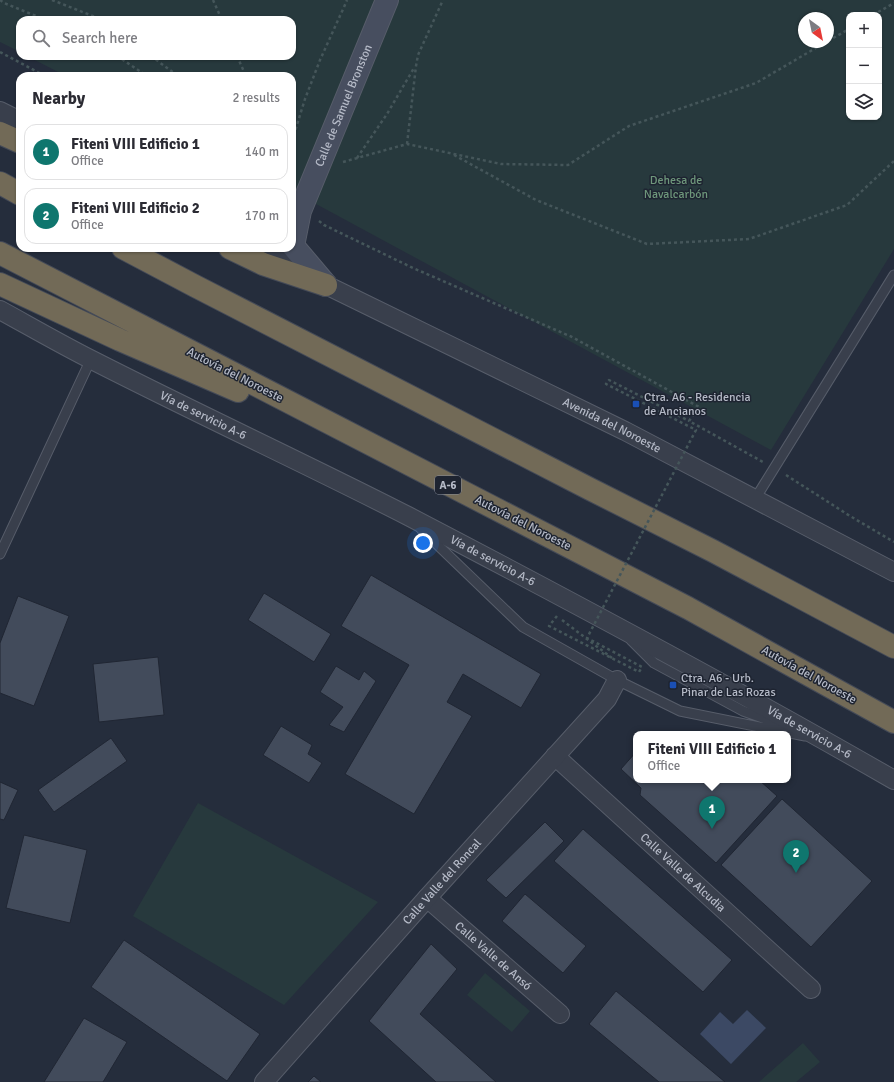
<!DOCTYPE html>
<html lang="en">
<head>
<meta charset="utf-8">
<style>
	:root { --surface:#fff; --page:#f7f7f7; --text:#2b2b33; --muted:#7c7c81; --line:#e1e1e2; --accent:#0f766e }
	body { margin:0; font-family:Signika,sans-serif; background:var(--page); color:var(--text) }
	.controls { position:absolute; right:12px; top:12px; display:grid; overflow:hidden; border-radius:8px; box-shadow:0 1px 3px #0004 }
	.controls button { width:36px; height:36px; display:grid; place-items:center; padding:0; border:0; border-bottom:1px solid var(--line); background:var(--surface); color:var(--text); font:20px sans-serif }
	.compass { position:absolute; left:798px; top:12px; width:36px; height:36px; border-radius:50%; background:var(--surface); box-shadow:0 1px 3px #0004; rotate:147deg }
	.you { position:absolute; left:423px; top:543px; width:14px; height:14px; margin:-10px; border:3px solid #fff; border-radius:50%; background:#1a73e8; box-shadow:0 0 0 6px #1a73e833 }
	.badge { display:grid; place-items:center; width:26px; height:26px; border-radius:50%; background:var(--accent); color:#fff; font-size:13px; font-weight:700 }
	.pin { position:absolute; translate:-50% -33px; filter:drop-shadow(0 1px 2px #0008) }
	.pin::after { content:''; position:absolute; top:21px; width:14px; height:12px; background:inherit; clip-path:polygon(0 0,100% 0,50% 100%) }
	.popup { position:absolute; left:633px; top:731px; width:158px; height:52px; box-sizing:border-box; display:grid; place-content:center; border-radius:8px; background:var(--surface); filter:drop-shadow(0 1px 3px #0005); font-size:13px; white-space:nowrap; color:var(--muted) }
	.popup b { font-size:15px; color:var(--text) }
	.popup::after { content:''; position:absolute; left:50%; top:100%; margin-left:-8px; border:8px solid transparent; border-top-color:var(--surface) }
	.list { margin:0; padding:0; list-style:none }
	h2 { display:flex; justify-content:space-between; align-items:center; height:52px; margin:0; padding:0 16px; font-size:17px }
	h2 small { font-size:13px; font-weight:400; color:var(--muted) }
	.list li { display:grid; grid-template-columns:26px 1fr auto; gap:12px; align-items:center; box-sizing:border-box; height:56px; margin:0 8px 8px; padding:0 8px; border:1px solid var(--line); border-radius:12px }
	.list b { display:block; font-size:15px; white-space:nowrap }
	.list p { margin:0; font-size:13px; white-space:nowrap; color:var(--muted) }
	.list em { font-size:13px; font-style:normal; color:var(--muted) }
	.icon { flex:none; width:22px; height:22px; fill:none; stroke:currentColor; stroke-width:2; stroke-linecap:round; stroke-linejoin:round }
	.map { position:relative; flex:none; width:894px; height:1082px; overflow:hidden }
	.search { position:absolute; background:var(--surface); box-shadow:0 1px 3px #0004; left:16px; top:16px; width:280px; height:44px; display:flex; align-items:center; gap:10px; box-sizing:border-box; padding:0 14px; border-radius:12px; color:var(--muted); font-size:15px }
	.panel { position:absolute; background:var(--surface); box-shadow:0 1px 3px #0004; left:16px; top:72px; width:280px; height:180px; border-radius:12px }
	.map>svg:first-child { display:block }
</style>
</head>
<body>
<div class="map">
<svg width="894" height="1082" viewBox="0 0 894 1082">
	<rect width="100%" height="100%" fill="#252d3c"/>
	<path fill="#27393d" fill-rule="evenodd" d="M0 0H894V249L771 450 292 191V76H66L27 56H292V20H20V52L0 42ZM849 15H879V117H849ZM804 18H828V42H804Z
		M198 803 378 902 284 1005 133 916Z
		M485 973 530 1011 512 1032 467 995Z
		M803 1043 820 1062 796 1082H759Z"/>
	<path fill="#3c4964" d="M747 1010 766 1028 731 1064 700 1034 720 1012 733 1024Z"/>
	<path fill="#424b5b" stroke="#202633" d="M371 575 541 674 521 708 463 674 447 702 472 716 414 814 345 774 409 665 341 626Z
		M264 593 331 634 314 662 248 620Z
		M18 596 69 616 34 706 0 693V643Z
		M158 657 164 715 99 722 93 664Z
		M336 666 359 680 364 671 376 681 344 732 329 725 343 707 320 692Z
		M281 726 312 745 308 754 322 763 309 783 263 755Z
		M111 738 127 761 54 812 38 790Z
		M636 752V780H759L777 796 716 863 640 795 641 788 621 769Z
		M0 782 18 790 4 820 0 819Z
		M782 799 872 881 811 947 721 865Z
		M545 822 564 841 506 898 486 880Z
		M583 829 732 960 703 992 554 861Z
		M24 835 87 850 70 923 6 908Z
		M525 894 586 946 563 973 502 921Z
		M124 940 260 1034 227 1081 91 987Z
		M431 944 457 969 420 1014 496 1082H436L369 1021Z
		M616 991 725 1082H659L589 1024Z
		M84 1018 127 1042 103 1082H44Z
		M314 1076 321 1082H308Z"/>
	<g fill="none" stroke-linecap="round" stroke-linejoin="round">
		<g stroke="#575d6a" stroke-width="11">
			<path id="lane" d="M755 499 894 275
				M421 529 523 627 617 680 680 711 805 736
				M0 554 91 359
				M631 640 654 663 743 711 782 725"/>
		</g>
		<g stroke="#575d6a" stroke-width="20">
			<g id="street">
				<path d="M0 111 20 121"/>
				<path id="s1" d="M259 248 326 285 625 431 894 572"/>
				<path id="s2" d="M0 310C31 327 62 345 94 361 198 414 304 463 408 516 571 601 734 688 894 780"/>
				<path id="s3" d="M555 756 811 989"/>
				<path id="s4" d="M427 898 560 1014"/>
				<path id="s5" d="M264 1082 427 898 607 699 617 680"/>
			</g>
		</g>
		<g stroke="#575d6a" stroke-width="24">
			<g id="secondary">
				<path id="s6" d="M326 285 293 246 300 211 387 0"/>
			</g>
		</g>
		<g stroke="#444a57" stroke-width="24">
			<path id="highway" d="M0 133 20 142
				M0 183 20 194
				M123 248 195 286 590 489 713 551 894 647
				M230 248 263 264 326 285
				M0 253 688 608 894 722
				M0 284 120 340 238 391"/>
		</g>
		<path stroke="#45565a" stroke-width="2.5" stroke-dasharray="3 3" stroke-linecap="butt" d="M0 0 4 3 46 20
			M52 0 103 20
			M213 0 222 20
			M873 15 894 3
			M828 41 849 29
			M0 52 45 76
			M117 56 147 76
			M142 56 153 58
			M151 56 178 76
			M237 56 246 76
			M292 141 305 99 320 60 344 7 347 0
			M407 144 416 66 418 55 443 0
			M454 155 536 200 647 244 749 239 847 205 894 161
			M357 158 387 114 414 68
			M343 162 407 144 501 164 568 165 629 126 756 83 826 42
			M319 221 324 225 413 268 572 337 699 407 689 421 763 462
			M786 475 850 516 894 542
			M562 620 612 658"/>
		<use href="#lane" stroke="#393f4c" stroke-width="9"/>
		<use href="#street" stroke="#393f4c" stroke-width="18"/>
		<use href="#secondary" stroke="#474e5f" stroke-width="22"/>
		<use href="#highway" stroke="#726a57" stroke-width="22"/>
		<path stroke="#45565a" stroke-width="2.5" stroke-dasharray="3 3" stroke-linecap="butt" d="M557 616 549 626 639 672 642 667 587 638 696 430 606 384 609 380 689 421"/>
	</g>
	<g fill="#1a4fb4" stroke="#1e2431" stroke-width="1.5">
		<rect x="632" y="400" width="8" height="8" rx="2"/>
		<rect x="669" y="681" width="8" height="8" rx="2"/>
	</g>
	<g text-anchor="middle" dominant-baseline="central" stroke-width="3" stroke-linejoin="round" paint-order="stroke">
		<rect fill="#1e2431" stroke="#888d9a" stroke-width="1" x="435" y="476" width="26" height="18" rx="3"/>
		<g font-size="11" font-weight="bold" fill="#b5bac7">
			<text x="448" y="485">A-6</text>
		</g>
		<g font-size="12" fill="#b5bac7" stroke="#1e2431">
			<text stroke="none"><textPath href="#s6" startOffset="201">Calle de Samuel Bronston</textPath></text>
			<text transform="translate(235 375) rotate(27)">Autovía del Noroeste</text>
			<text stroke="none"><textPath href="#s2" startOffset="229">Vía de servicio A-6</textPath></text>
			<text stroke="none"><textPath href="#s1" startOffset="395">Avenida del Noroeste</textPath></text>
			<text transform="translate(523 523) rotate(27)">Autovía del Noroeste</text>
			<text stroke="none"><textPath href="#s2" startOffset="553">Vía de servicio A-6</textPath></text>
			<text transform="translate(809 675) rotate(29)">Autovía del Noroeste</text>
			<text stroke="none"><textPath href="#s2" startOffset="913">Vía de servicio A-6</textPath></text>
			<text stroke="none"><textPath href="#s3" startOffset="173">Calle Valle de Alcudia</textPath></text>
			<text stroke="none"><textPath href="#s5" startOffset="268">Calle Valle del Roncal</textPath></text>
			<text stroke="none"><textPath href="#s4" startOffset="88">Calle Valle de Ansó</textPath></text>
		</g>
		<g font-size="12" fill="#6e977b" stroke="#1e2431">
			<text x="676" y="180">Dehesa de<tspan x="676" dy="14">Navalcarbón</tspan></text>
		</g>
		<g font-size="12" fill="#b5bac7" stroke="#1e2431" text-anchor="start">
			<text x="644" y="397">Ctra. A6 - Residencia<tspan x="644" dy="14">de Ancianos</tspan></text>
			<text x="681" y="678">Ctra. A6 - Urb.<tspan x="681" dy="14">Pinar de Las Rozas</tspan></text>
		</g>
	</g>
</svg>
<div class="controls">
<button>+</button>
<button>−</button>
<button><svg class="icon" aria-label="layers" viewBox="0 0 24 24"><path d="M12 4l9 5-9 5-9-5zM3 14l9 5 9-5"/></svg></button>
</div>
<svg class="compass" viewBox="-18 -18 36 36"><path d="M0-13l5 13h-10z" fill="#e53935"/><path d="M0 13l5-13h-10z" fill="#7c7c81"/></svg>
<div class="you"></div>
<div class="pin badge" style="left:712px;top:829px">1</div>
<div class="popup"><b>Fiteni VIII Edificio 1</b>Office</div>
<div class="pin badge" style="left:796px;top:873px">2</div>
<div class="search"><svg class="icon" aria-label="search" viewBox="0 0 24 24"><circle cx="10" cy="10" r="6"/><path d="M15 15l6 6"/></svg>Search here</div>
<section class="panel">
<h2>Nearby<small>2 results</small></h2>
<ul class="list">
<li><span class="badge">1</span><div><b>Fiteni VIII Edificio 1</b><p>Office</p></div><em>140 m</em></li>
<li><span class="badge">2</span><div><b>Fiteni VIII Edificio 2</b><p>Office</p></div><em>170 m</em></li>
</ul>
</section>
</div>
</body>
</html>
